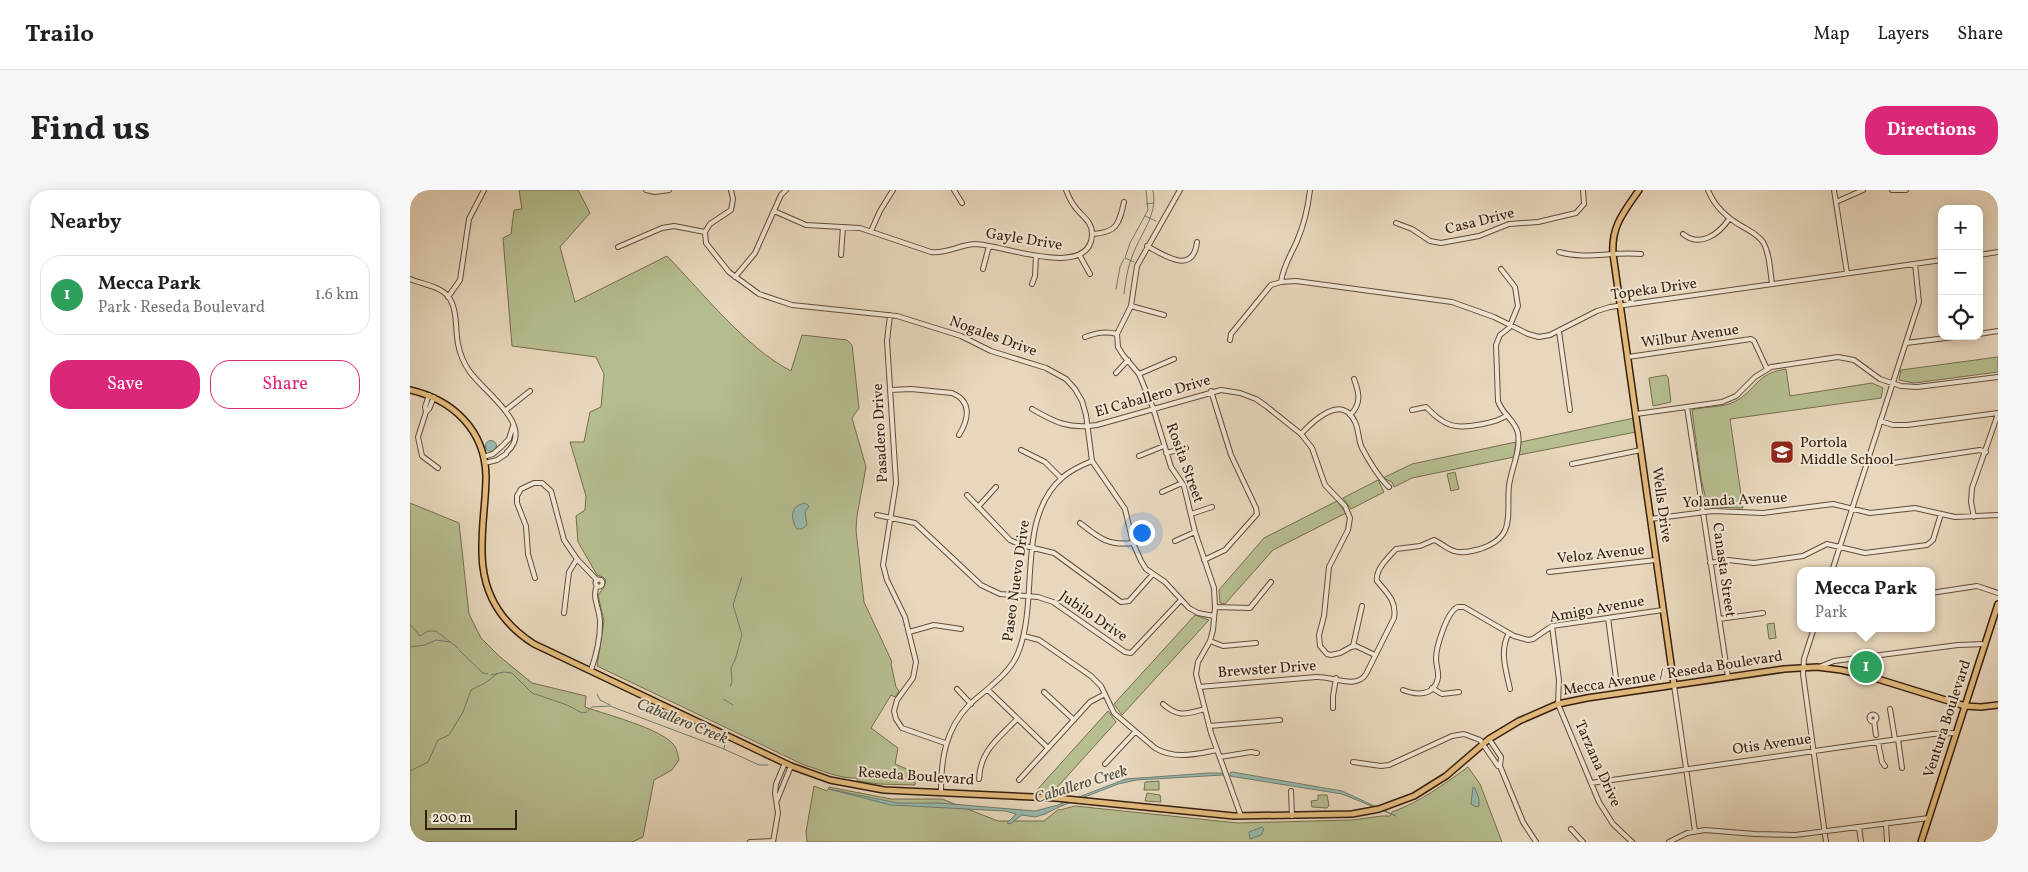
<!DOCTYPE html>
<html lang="en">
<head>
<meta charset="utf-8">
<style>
	:root { --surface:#fff; --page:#f6f6f6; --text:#202124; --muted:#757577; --line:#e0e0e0; --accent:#db2777 }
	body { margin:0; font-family:Vollkorn,serif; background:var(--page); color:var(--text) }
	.controls { position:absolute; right:15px; top:15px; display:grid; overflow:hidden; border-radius:10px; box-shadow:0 2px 12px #0003 }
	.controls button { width:45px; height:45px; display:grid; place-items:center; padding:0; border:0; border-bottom:1px solid var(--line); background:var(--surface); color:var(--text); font:25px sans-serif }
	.scale { position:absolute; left:15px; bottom:12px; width:92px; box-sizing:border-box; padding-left:5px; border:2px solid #351f0e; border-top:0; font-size:14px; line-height:18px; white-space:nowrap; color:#351f0e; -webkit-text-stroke:4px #f0e5d3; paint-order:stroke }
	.you { position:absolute; left:731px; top:342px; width:18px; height:18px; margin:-12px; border:4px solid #fff; border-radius:50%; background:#1a73e8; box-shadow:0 0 0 8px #1a73e833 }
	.badge { display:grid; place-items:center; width:32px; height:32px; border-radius:50%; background:var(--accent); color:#fff; font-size:16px; font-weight:700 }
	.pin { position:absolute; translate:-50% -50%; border:2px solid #fff; box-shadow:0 1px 5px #0006 }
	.popup { position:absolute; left:1387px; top:377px; width:138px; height:65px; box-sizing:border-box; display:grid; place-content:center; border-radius:10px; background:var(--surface); filter:drop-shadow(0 1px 4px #0005); font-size:16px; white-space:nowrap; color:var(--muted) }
	.popup b { font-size:19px; color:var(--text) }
	.popup::after { content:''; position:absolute; left:50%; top:100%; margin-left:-10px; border:10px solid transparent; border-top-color:var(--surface) }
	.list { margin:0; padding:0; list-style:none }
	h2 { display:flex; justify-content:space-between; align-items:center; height:65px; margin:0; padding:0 20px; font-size:21px }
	h2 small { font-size:16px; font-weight:400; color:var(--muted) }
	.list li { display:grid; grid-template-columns:32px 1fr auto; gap:15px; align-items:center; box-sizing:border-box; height:80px; margin:0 10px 10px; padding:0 10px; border:1px solid var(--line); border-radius:20px }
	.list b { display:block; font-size:19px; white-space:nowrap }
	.list p { margin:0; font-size:16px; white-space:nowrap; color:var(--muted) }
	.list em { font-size:16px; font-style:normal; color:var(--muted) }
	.actions { display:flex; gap:10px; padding:15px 20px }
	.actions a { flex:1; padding:11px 0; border:1px solid var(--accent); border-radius:20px; text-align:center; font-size:18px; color:var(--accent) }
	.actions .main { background:var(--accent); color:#fff }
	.icon { flex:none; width:28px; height:28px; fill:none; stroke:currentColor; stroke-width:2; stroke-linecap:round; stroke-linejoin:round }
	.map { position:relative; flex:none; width:1588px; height:652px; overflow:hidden; border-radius:20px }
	header { display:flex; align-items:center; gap:30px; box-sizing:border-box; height:70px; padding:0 25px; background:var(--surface); border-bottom:1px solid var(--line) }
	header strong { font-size:24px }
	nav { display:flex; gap:28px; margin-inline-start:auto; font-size:18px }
	.intro { display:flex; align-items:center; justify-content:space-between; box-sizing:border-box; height:120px; padding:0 30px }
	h1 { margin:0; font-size:35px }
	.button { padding:12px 22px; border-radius:20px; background:var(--accent); color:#fff; font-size:18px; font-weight:700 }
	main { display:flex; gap:30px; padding:0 30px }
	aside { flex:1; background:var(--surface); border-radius:20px; box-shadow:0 2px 12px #0003 }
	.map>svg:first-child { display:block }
</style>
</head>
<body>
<header>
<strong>Trailo</strong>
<nav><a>Map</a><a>Layers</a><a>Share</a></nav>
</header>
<div class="intro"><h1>Find us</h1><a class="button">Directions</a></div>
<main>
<aside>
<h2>Nearby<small></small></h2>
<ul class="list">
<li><span class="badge" style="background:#2e9e5b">1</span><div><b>Mecca Park</b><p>Park · Reseda Boulevard</p></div><em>1.6 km</em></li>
</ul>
<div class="actions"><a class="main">Save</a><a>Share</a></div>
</aside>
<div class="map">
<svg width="1588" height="652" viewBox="0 0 1588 652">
	<rect width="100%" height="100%" fill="#e8d7bc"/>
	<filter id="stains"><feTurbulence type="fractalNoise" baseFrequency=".004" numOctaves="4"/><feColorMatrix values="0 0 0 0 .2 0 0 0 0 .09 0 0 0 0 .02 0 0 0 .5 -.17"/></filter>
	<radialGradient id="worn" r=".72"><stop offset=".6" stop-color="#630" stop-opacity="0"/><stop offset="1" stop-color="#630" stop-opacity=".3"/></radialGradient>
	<path fill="#b6be90" stroke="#766e4f" d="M109 0H168L180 23 150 57 165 112 257 66C293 103 335 157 381 181L392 145 437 150 442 155 449 218 442 228 456 277 447 326 446 340 454 412 482 472 481 474 486 497 489 501 485 507 481 505 461 538 488 558 485 574 506 583 505 595 469 594 447 591V588C430 589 411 580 394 575L187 476 194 431 188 405 194 397 196 390 193 387 187 385 168 352 166 326 175 320 176 306 160 252H174L180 222 191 217 194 184 186 167 102 156 93 48 101 44 104 20 112 19Z
		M1588 167V182L1504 193 1489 190 1491 180Z
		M1376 179 1380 206 1462 193 1473 198 1471 208 1320 229 1333 318 1298 317 1291 289 1282 220C1296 216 1311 218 1324 212 1346 201 1346 183 1376 179Z
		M1256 185 1258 187 1261 212 1243 216 1239 188Z
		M1224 228 1226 242 1109 265 1111 252Z
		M1106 252 1104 267 1002 288 984 297 982 292 973 288 1002 274Z
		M1045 282 1049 299 1041 301 1037 284Z
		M968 290 974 302 941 319 933 308Z
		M927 311 936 323 863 360 815 414 810 413 809 400 854 348Z
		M0 313 49 333 59 424 71 448 89 466 122 493 176 506 175 517C197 525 250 538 264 555 267 559 268 566 269 570L262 580 244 590 233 647 222 652H0Z
		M785 425 799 430 712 525 704 514Z
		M1364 433 1366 448 1359 449 1357 434Z
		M1463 470 1465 484 1448 477 1449 473Z
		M698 521 706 532 643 602 626 601Z
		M1058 577 1070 594 1092 652H397L396 642 404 596 417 601 419 597 481 609H532L588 631H634L649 619 650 620 665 616 828 633 942 630 972 626H980L982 622C1010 612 1033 595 1058 577Z
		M749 591V600H734L735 592Z
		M737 603 750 605 751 612 735 611Z
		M908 605H917L919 616 917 618 902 617 901 611 908 610Z"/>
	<path fill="#97baaf" stroke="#707c6f" d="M75.5 256a5.5 5.5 0 1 1 11 0a5.5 5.5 0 1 1-11 0Z
		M395 313 399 316 395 322 397 335 392 339H387C380 328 380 316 395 313Z
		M822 582 932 601 986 626 932 604 820 586V583Z
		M799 583H813V585L726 590 708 594 649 617 635 624 625 627 612 625 600 634 597 633 606 624 595 621 481 615 419 599 488 613H529L625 621 648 615 716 589Z
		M1063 597 1065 598 1069 609V616L1066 617 1061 614Z
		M852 637 854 639 851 645 840 649 839 642Z"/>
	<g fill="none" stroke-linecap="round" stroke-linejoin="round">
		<path stroke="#707c6f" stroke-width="1" d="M736 14 744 13
			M735 26 746 31
			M724 72 715 68 720 53 738 20 736 0
			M706 99 710 77 714 69
			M714 104C716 86 719 71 727 55 736 36 747 22 743 0
			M0 434 10 446 18 441H26L48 458
			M0 457 15 455 26 450 40 452
			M49 460 73 483 78 484
			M81 485 94 482 102 483 122 503 157 515 172 523 177 522
			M320 497 322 492 321 478 325 470 332 445 323 415 332 387
			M187 504 190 510 200 515
			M313 509 323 515
			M178 521 182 517 200 516 314 559 349 575H358
			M314 559 315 552
			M0 581 18 572 28 550 39 545 53 522 61 500 75 493 87 484"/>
		<g stroke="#624d3a" stroke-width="6">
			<path id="minor" d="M236 0 245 2 259 0
				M321 0 323 9 321 20 300 34 295 42 296 53 319 82 349 104 382 115 487 126 551 146 581 161 636 178 656 189 665 199 672 211 676 225 682 271 715 319 723 353 731 371 736 379 755 392 779 418 788 423 804 426
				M544 0 552 13
				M770 0 727 76 721 116 707 144 708 157 713 165 729 184 743 218 761 277 774 296 785 342 804 398 805 417 803 440 800 451 788 472 786 484 801 543 831 626
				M1298 0C1305 18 1318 29 1335 38 1342 42 1348 45 1353 52 1360 64 1360 81 1362 94
				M1424 0 1437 83
				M1482 0H1496
				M1426 12 1453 0
				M364 21 396 35 450 38 521 62C537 64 551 54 566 54 592 55 680 90 682 45 683 30 669 25 663 14 660 10 658 5 656 0
				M986 33 1002 39 1020 51 1031 53 1069 46 1099 34 1128 32 1166 23 1174 14 1173 0
				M461 41 470 21 483 0
				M682 44C707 43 709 34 714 12
				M1273 44C1290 58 1309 44 1319 29
				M737 56C754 65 783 86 787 52
				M208 57 252 38 264 36 295 42
				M1149 62C1176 70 1203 61 1231 64
				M431 65 433 37
				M1569 65 1588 62
				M670 66 680 84
				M573 79 579 56
				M325 87 345 63 371 5 376 0
				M0 89C12 94 29 96 38 106 48 119 45 139 48 154 50 164 54 174 60 182 74 202 126 236 97 262
				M871 92C873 76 881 65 887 51 894 35 898 17 900 0
				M622 94 625 86 626 66
				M38 107 50 90 59 29 74 0
				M721 116 754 125
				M480 125 477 151 486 293 473 375 477 390 495 427 506 472 503 488 487 510 484 521 486 529 492 538 535 553
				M1149 141 1160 220
				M1569 144 1588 141
				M675 147C686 143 695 141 707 144
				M820 150 821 144 861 95 871 92 886 91 1042 112 1084 127 1118 144 1129 147 1140 145 1187 121 1200 117 1532 70
				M1496 153 1552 146
				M1218 167 1341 149 1344 151 1357 179
				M706 183 718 170
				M729 184 764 169
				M480 200 501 199 542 203C562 211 559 229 549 245
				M19 205 15 217 16 222 19 219 24 207
				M1277 217 1318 487
				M622 219C646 233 659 239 687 235L811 200 830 203 846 209 856 216 891 244 902 258 915 295 935 316 940 328 938 340 919 377 914 426 909 445 910 456 917 464 921 465 930 463 941 457 946 456 965 465
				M96 220 120 201
				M1002 220 1016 217C1023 224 1031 232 1041 235 1053 239 1088 233 1097 225
				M16 222 8 247 12 266 28 278
				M1226 224 1312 212 1326 206 1345 187 1361 177 1428 167 1444 170 1470 189 1491 196 1507 197 1588 187
				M940 225C952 214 949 202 944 189
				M1470 231 1483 235H1497L1588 223
				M891 244C903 231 932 203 945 232 949 240 948 250 952 258 959 271 968 287 979 297
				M92 256 99 249 103 236
				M611 260 635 272 651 288
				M756 263 776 258
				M729 266 754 256
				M73 267 83 264 91 257
				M1458 268 1471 272 1483 273 1570 260 1576 262
				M75 273 87 270 96 264
				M1162 274 1231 260
				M752 302 772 293
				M557 305 600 350 611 355 644 363 711 412 719 411 743 384
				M568 317 586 297
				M781 324 802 317
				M467 325 505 333 571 395 590 404 628 407 643 412 715 462 721 463 771 410
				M1564 327 1561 312 1562 298 1588 224
				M1240 329 1303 321 1353 323 1423 314 1460 323 1505 318 1545 327 1588 325
				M670 333C689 348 698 356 723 353
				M765 351 785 342
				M794 370 815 360 847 324 846 318 821 265 801 201
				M1300 373 1318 370 1344 373 1393 366 1417 354 1455 363 1517 355 1523 350 1531 324
				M1422 381 1509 112 1505 74
				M1139 382 1246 370
				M125 388 118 364 116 336 107 313V306L111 299 124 293H132L141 301 154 350 167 369 187 390
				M185.5 393a3.5 3.5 0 1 1 7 0a3.5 3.5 0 1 1-7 0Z
				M1521 403 1567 396 1588 403
				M805 417 840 418 861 392
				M154 423 159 382 167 369
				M1198 428 1206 488
				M1309 429 1353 423
				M1142 436 1149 490 1148 514 1189 612 1203 634 1222 652
				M1404 438 1394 469 1393 484 1416 652
				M499 442 524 435 551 439
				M1099 443C1089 461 1096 480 1100 499
				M614 446 629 450 681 486 691 496 704 523 745 558C765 570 786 564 807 560
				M800 451 813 456 846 453
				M943 456 952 416
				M1409 477 1424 471 1548 455 1575 454
				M181 480C186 466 190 449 190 434 191 421 181 407 187 396
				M1441 482 1448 468
				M1264 495 1285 641
				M789 497 906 487C922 486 946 500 956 484L984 428C987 411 977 403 967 391 965 379 979 367 986 359L1010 356 1024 350C1031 353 1037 359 1044 361 1052 364 1062 361 1070 359 1107 347 1096 324 1099 296 1101 279 1111 261 1108 243 1105 230 1092 224 1088 211L1086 155 1090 145 1099 138 1108 116 1105 97 1091 79
				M1022 498 1032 504 1049 502
				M547 499 561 514
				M578 500 638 558
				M993 500C1006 505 1024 507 1028 488 1029 482 1026 475 1026 469 1026 457 1037 421 1048 417H1054L1104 446 1118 450 1123 449 1142 436 1253 420
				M634 502 664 530
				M753 514C769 528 776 524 795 519
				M923 518V506L926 488
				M1480 519 1485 549
				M1459.5 528a3.5 3.5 0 1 1 7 0a3.5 3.5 0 1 1-7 0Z
				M1464 531 1466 545
				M799 536 870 530
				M1079 549 1091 567 1090 576
				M1488 549 1492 578
				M1468 552 1472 572 1475 576
				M810 567 841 562 847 563
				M943 572 971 576 979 575 1042 546 1054 544 1070 550 1088 576H1090L1113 632 1126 652
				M695 574 725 542
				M569 589C570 561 588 549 607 529
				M609 590 680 512 695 504
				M1181 593 1523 544 1546 543
				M881 601 882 626
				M531 602C531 569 535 540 559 515 566 508 575 502 582 495 593 486 603 476 608 463 630 409 605 328 653 287 661 280 672 275 682 271
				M367 610 381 576
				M1476 633 1477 652
				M1449 637 1451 652
				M1161 639 1173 652
				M340 652 363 651
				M363 652 368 623 365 603 366 594 375 573
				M1259 652 1277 643 1295 640 1345 644 1385 645 1519 628"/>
		</g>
		<g stroke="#351f0e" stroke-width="8">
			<path id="major" d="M1229 0C1214 22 1201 36 1203 64L1264 495
				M0 200C43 210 75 240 76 286 76 316 69 348 73 377 77 411 96 436 124 454L381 576 420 590 474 600 646 608 824 626 942 624 969 619 1004 606 1036 586 1079 549 1109 531 1148 514 1177 508 1374 479 1407 477 1431 480 1458 486 1555 516 1571 517 1588 515
				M1511 652 1588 414"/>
		</g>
		<use href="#minor" stroke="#f0e5d3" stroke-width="4"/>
		<use href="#major" stroke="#e4bc7e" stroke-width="5"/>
	</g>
	<defs>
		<g id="school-square" transform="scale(1.25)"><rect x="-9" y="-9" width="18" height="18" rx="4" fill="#8f2418" stroke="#f0e5d3"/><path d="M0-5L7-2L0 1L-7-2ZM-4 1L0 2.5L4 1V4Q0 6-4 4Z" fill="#fff"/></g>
	</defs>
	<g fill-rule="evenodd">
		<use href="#school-square" x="1372" y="262"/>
	</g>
	<g text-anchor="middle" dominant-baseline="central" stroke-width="4" stroke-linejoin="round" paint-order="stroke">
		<g font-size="15" fill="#351f0e" stroke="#f0e5d3">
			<text transform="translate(1070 32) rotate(-14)">Casa Drive</text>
			<text transform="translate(614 50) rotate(9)">Gayle Drive</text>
			<text transform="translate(1244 100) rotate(-8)">Topeka Drive</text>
			<text transform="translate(583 147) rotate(20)">Nogales Drive</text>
			<text transform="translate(1280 147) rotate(-8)">Wilbur Avenue</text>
			<text transform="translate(743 207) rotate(-16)">El Caballero Drive</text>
			<text transform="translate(471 243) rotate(-93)">Pasadero Drive</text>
			<text transform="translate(774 273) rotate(70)">Rosita Street</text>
			<text transform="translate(1325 311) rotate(-3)">Yolanda Avenue</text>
			<text transform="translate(1251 315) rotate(82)">Wells Drive</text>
			<text transform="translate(1191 365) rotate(-6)">Veloz Avenue</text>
			<text transform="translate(1313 380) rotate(82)">Canasta Street</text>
			<text transform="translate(607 391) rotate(-82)">Paseo Nuevo Drive</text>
			<text transform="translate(1187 420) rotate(-10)">Amigo Avenue</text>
			<text transform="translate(683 427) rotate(34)">Jubilo Drive</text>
			<text transform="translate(857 480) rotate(-4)">Brewster Drive</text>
			<text transform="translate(1263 484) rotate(-9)">Mecca Avenue / Reseda Boulevard</text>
			<text transform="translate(1538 529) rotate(-72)">Ventura Boulevard</text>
			<text transform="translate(1362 555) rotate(-8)">Otis Avenue</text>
			<text transform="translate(1187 574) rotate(66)">Tarzana Drive</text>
			<text transform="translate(506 587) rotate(4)">Reseda Boulevard</text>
		</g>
		<g font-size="15" fill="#351f0e" stroke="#f0e5d3" text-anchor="start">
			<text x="1390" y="253">Portola<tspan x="1390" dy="17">Middle School</tspan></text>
		</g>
		<g font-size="16" font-style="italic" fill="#524e3e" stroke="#f0e5d3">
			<text transform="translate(272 532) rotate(22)">Caballero Creek</text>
			<text transform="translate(671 595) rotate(-17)">Caballero Creek</text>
		</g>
	</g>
	<rect width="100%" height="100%" filter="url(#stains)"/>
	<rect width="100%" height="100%" fill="url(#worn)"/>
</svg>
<div class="controls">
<button>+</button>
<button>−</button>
<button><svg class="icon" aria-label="locate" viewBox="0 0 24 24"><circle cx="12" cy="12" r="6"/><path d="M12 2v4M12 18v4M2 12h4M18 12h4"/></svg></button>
</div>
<div class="scale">200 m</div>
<div class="you"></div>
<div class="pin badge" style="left:1456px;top:477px;background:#2e9e5b">1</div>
<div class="popup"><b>Mecca Park</b>Park</div>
</div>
</main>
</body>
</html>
